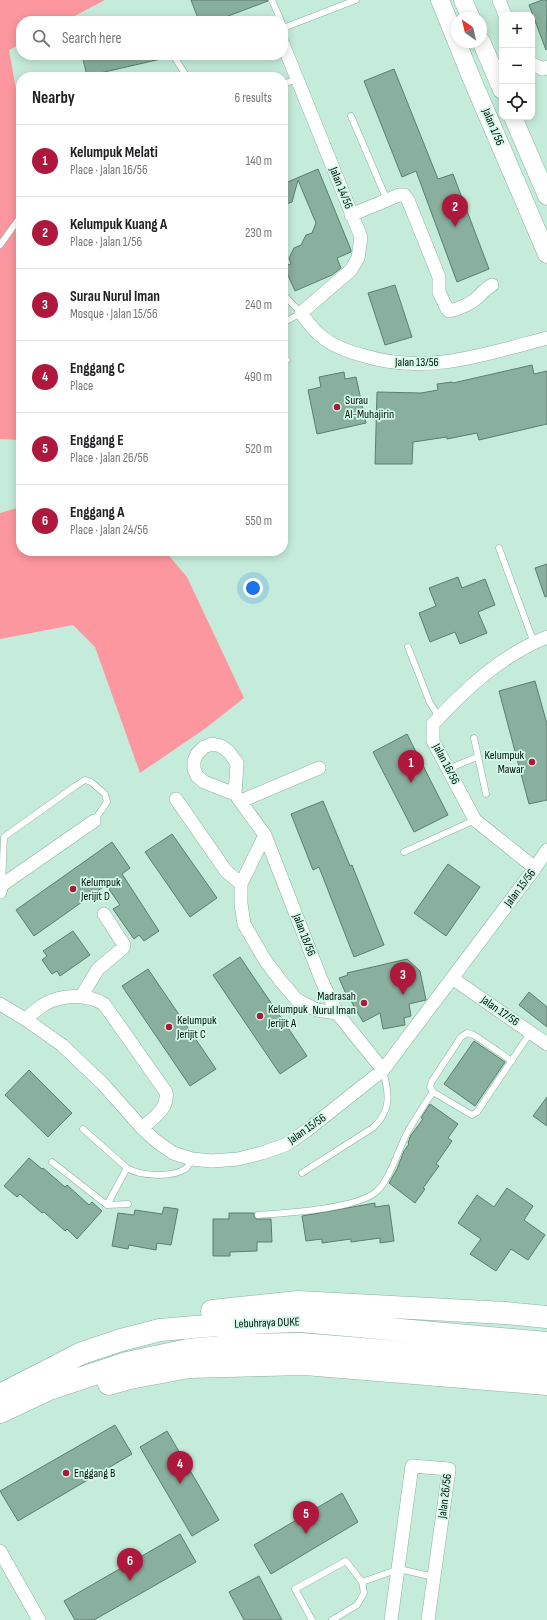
<!DOCTYPE html>
<html lang="en">
<head>
<meta charset="utf-8">
<style>
	:root { --surface:#fff; --page:#f2f2f2; --text:#202124; --muted:#757577; --line:#e0e0e0; --accent:#ad183c }
	body { margin:0; font-family:"Sofia Sans Condensed",sans-serif; background:var(--page); color:var(--text) }
	.controls { position:absolute; right:12px; top:12px; display:grid; overflow:hidden; border-radius:8px; box-shadow:0 2px 10px #0003 }
	.controls button { width:36px; height:36px; display:grid; place-items:center; padding:0; border:0; border-bottom:1px solid var(--line); background:var(--surface); color:var(--text); font:20px sans-serif }
	.compass { position:absolute; left:451px; top:12px; width:36px; height:36px; border-radius:50%; background:var(--surface); box-shadow:0 2px 10px #0003; rotate:326deg }
	.you { position:absolute; left:253px; top:588px; width:14px; height:14px; margin:-10px; border:3px solid #fff; border-radius:50%; background:#1a73e8; box-shadow:0 0 0 6px #1a73e833 }
	.badge { display:grid; place-items:center; width:26px; height:26px; border-radius:50%; background:var(--accent); color:#fff; font-size:13px; font-weight:700 }
	.pin { position:absolute; translate:-50% -33px; filter:drop-shadow(0 1px 2px #0008) }
	.pin::after { content:''; position:absolute; top:21px; width:14px; height:12px; background:inherit; clip-path:polygon(0 0,100% 0,50% 100%) }
	.list { margin:0; padding:0; list-style:none }
	h2 { display:flex; justify-content:space-between; align-items:center; height:52px; margin:0; padding:0 16px; font-size:17px }
	h2 small { font-size:13px; font-weight:400; color:var(--muted) }
	.list li { display:grid; grid-template-columns:26px 1fr auto; gap:12px; align-items:center; box-sizing:border-box; height:72px; padding:0 16px; border-top:1px solid var(--line) }
	.list b { display:block; font-size:15px; white-space:nowrap }
	.list p { margin:0; font-size:13px; white-space:nowrap; color:var(--muted) }
	.list em { font-size:13px; font-style:normal; color:var(--muted) }
	.icon { flex:none; width:22px; height:22px; fill:none; stroke:currentColor; stroke-width:2; stroke-linecap:round; stroke-linejoin:round }
	.map { position:relative; flex:none; width:547px; height:1620px; overflow:hidden }
	.search { position:absolute; background:var(--surface); box-shadow:0 2px 10px #0003; left:16px; top:16px; width:272px; height:44px; display:flex; align-items:center; gap:10px; box-sizing:border-box; padding:0 14px; border-radius:16px; color:var(--muted); font-size:15px }
	.panel { position:absolute; background:var(--surface); box-shadow:0 2px 10px #0003; left:16px; top:72px; width:272px; height:484px; border-radius:16px }
	.map>svg:first-child { display:block }
</style>
</head>
<body>
<div class="map">
<svg width="547" height="1620" viewBox="0 0 547 1620">
	<rect width="100%" height="100%" fill="#c5ecda"/>
	<path fill="#fd979f" d="M0 0H105L65 21H21V44L9 50 21 117V440L0 439Z
		M21 507V551H165L187 577 244 698 206 728 140 773 95 647 73 625 0 639V513Z"/>
	<path fill="#89af9e" stroke="#5a7f6f" d="M191 0H268V1L215 21H199Z
		M542 0H547L546 50 529 5Z
		M82 55H160L161 59 87 76Z
		M394 69 438 179 453 174 489 269 457 282 416 171 402 177 364 81Z
		M318 169 351 250V252L337 258 341 268 332 275 295 291 284 266 291 264 289 258 294 248 301 245 306 235 312 233 316 223 298 180 292 202 283 205V184Z
		M395 285 412 337 385 345 368 293Z
		M532 365 534 374 547 371V424L479 440 477 433 447 439V437L413 442 412 464H375L377 392 421 393 438 390 437 384 452 382 453 383Z
		M344 372 345 379 356 377 366 423 317 434 308 390 321 387 319 377Z
		M547 564V596L545 597 535 568Z
		M458 577 462 588 485 579 495 605 478 612 487 633 460 644 455 632 430 642 419 613 436 606 429 588Z
		M535 681 547 724V800L529 804 499 691Z
		M407 734 448 815 414 832 373 752Z
		M323 801 350 866 352 865 384 945 354 957 319 867 313 870 291 814Z
		M172 834 217 898 190 917 145 852Z
		M112 842 130 868 122 874 159 931 144 941 139 935 134 939 113 909 120 905 106 885 34 936 16 910Z
		M448 864 480 887 446 936 414 913Z
		M73 931 90 955 60 976 57 971 52 974 42 960 47 956 43 951Z
		M240 957 307 1056 280 1074 213 975Z
		M407 959 420 971 426 1000 409 1004 411 1016 404 1018 405 1025 383 1029 380 1013 363 1022 347 994H346L339 978 348 975 347 973Z
		M148 969 216 1069 190 1086 122 986Z
		M529 992 547 1007V1027L519 1005Z
		M474 1041 505 1062 475 1106 444 1084Z
		M29 1070 72 1113 48 1137 5 1095Z
		M547 1097V1126L533 1116Z
		M430 1104 458 1124 448 1138 452 1141 436 1164 439 1166 423 1188 425 1189 415 1203 389 1183 397 1169 404 1151 409 1144 408 1143 411 1135 423 1119 421 1118Z
		M29 1158 42 1169 43 1168 65 1187 67 1185 89 1205 92 1202 102 1211 77 1239 67 1229 65 1231 44 1212 42 1213 20 1194 17 1197 4 1186Z
		M507 1188 533 1206 524 1220 545 1235 528 1260 511 1249 496 1271 470 1254 481 1239 458 1223 477 1195 494 1207Z
		M375 1203V1207L389 1205 394 1241 380 1243V1238L351 1242V1239L322 1243V1239L306 1241 302 1216Z
		M164 1207 178 1209 171 1245 157 1243 156 1250 129 1245 128 1249 112 1246 118 1213 134 1215 135 1210 162 1214Z
		M229 1213H254V1216L256 1219H271L272 1242H257V1251L230 1252V1256H213V1219H229Z
		M115 1425 132 1454 18 1521 0 1491Z
		M167 1431 219 1520 192 1536 140 1447Z
		M342 1493 358 1522 271 1574 254 1545Z
		M180 1534 196 1562 94 1620H75L64 1601Z
		M259 1576 282 1620H244L229 1592Z"/>
	<g fill="none" stroke-linecap="round" stroke-linejoin="round">
		<g stroke="#8ab09f" stroke-width="7">
			<path id="lane" d="M272 0 281 21
				M283 28 356 0
				M173 55 187 77
				M283 84 297 79
				M351 116 387 200
				M0 245 21 216
				M283 294 301 313 283 323
				M283 361 287 360
				M499 548 534 643
				M408 647 430 703 439 717
				M474 738 486 794
				M448 769 477 757
				M404 852 475 820
				M2 884 4 837 74 787 85 780 91 782 105 794 107 802 94 821
				M512 1061 474 1035 467 1033 461 1037 432 1081 430 1087 433 1092 472 1115 477 1112 530 1033
				M83 1129 127 1168C140 1176 171 1178 185 1169 188 1167 190 1163 192 1159
				M52 1162 107 1205
				M127 1168 107 1205 128 1204
				M302 1173 374 1127C392 1109 389 1093 383 1071
				M258 1215C285 1213 356 1209 376 1192 389 1181 399 1149 407 1133 415 1119 424 1105 433 1092
				M362 1582 399 1569 434 1577
				M312 1620 295 1589 346 1561 362 1582 364 1593 357 1605 332 1620"/>
		</g>
		<g stroke="#8ab09f" stroke-width="14">
			<path id="street" d="M499 0 505 15
				M283 44 361 237 358 258 351 270 301 313C307 321 313 330 321 336 334 347 349 352 365 356 427 375 486 354 547 338
				M532 64 543 69 547 67
				M351 215 399 195H404L408 200 439 277V292L447 309 449 311C459 309 473 303 480 295 484 291 486 288 492 285
				M235 794 237 763 229 752 221 746 212 744 204 747 197 754 194 761V769L197 776 204 782 235 794 265 835 321 979 337 1013 383 1070
				M176 799 226 871 241 884
				M241 801 319 768
				M265 835 241 884V904L244 924 265 960 280 980 297 1000 317 1010 337 1013
				M535 868 475 820 433 741V724C465 689 502 655 547 637
				M0 892 2 885 94 821
				M452 978 547 1044
				M82 995 98 969 123 948 124 945 104 914
				M0 1004 25 1019 62 1045 103 1084 142 1128 156 1141 173 1153 192 1159 212 1161 238 1159 262 1153 285 1145 306 1131 383 1070 535 868 547 850
				M25 1019C32 1014 38 1008 45 1004 63 994 87 994 104 1004L166 1092C169 1109 153 1118 142 1128
				M0 1551 39 1620
				M391 1620 412 1466 449 1469 428 1620"/>
		</g>
		<g stroke="#8ab09f" stroke-width="19">
			<path id="secondary" d="M440 0 471 77 547 254
				M463 0 471 18
				M481 41 502 90
				M513 117 547 196"/>
		</g>
		<g stroke="#8ab09f" stroke-width="23">
			<path id="highway" d="M212 1311 298 1302 505 1313 547 1317
				M109 1384 130 1378 189 1367 305 1364 547 1384
				M0 1395 82 1353 121 1340 160 1330 241 1323 301 1321 547 1343
				M0 1412 49 1389 127 1363 188 1350 242 1345 301 1344 547 1364"/>
		</g>
		<use href="#lane" stroke="#fff" stroke-width="6"/>
		<use href="#street" stroke="#fff" stroke-width="13"/>
		<use href="#secondary" stroke="#fff" stroke-width="18"/>
		<use href="#highway" stroke="#fff" stroke-width="22"/>
	</g>
	<g fill="#ad183c" stroke="#d2fae7" stroke-width="1.5">
		<circle cx="337" cy="407" r="4"/>
		<circle cx="532" cy="762" r="4"/>
		<circle cx="73" cy="889" r="4"/>
		<circle cx="364" cy="1003" r="4"/>
		<circle cx="260" cy="1016" r="4"/>
		<circle cx="169" cy="1027" r="4"/>
		<circle cx="66" cy="1473" r="4"/>
	</g>
	<g text-anchor="middle" dominant-baseline="central" stroke-width="3.5" stroke-linejoin="round" paint-order="stroke">
		<g font-size="12" fill="#03100a" stroke="#d2fae7">
			<text transform="translate(493 127) rotate(67)">Jalan 1/56</text>
			<text transform="translate(341 188) rotate(68)">Jalan 14/56</text>
			<text x="417" y="362">Jalan 13/56</text>
			<text transform="translate(446 764) rotate(62)">Jalan 16/56</text>
			<text transform="translate(520 888) rotate(-53)">Jalan 15/56</text>
			<text transform="translate(304 935) rotate(69)">Jalan 18/56</text>
			<text transform="translate(500 1011) rotate(35)">Jalan 17/56</text>
			<text transform="translate(307 1129) rotate(-35)">Jalan 15/56</text>
			<text transform="translate(267 1323) rotate(-2)">Lebuhraya DUKE</text>
			<text transform="translate(445 1496) rotate(-83)">Jalan 26/56</text>
		</g>
		<g font-size="12" fill="#03100a" stroke="#d2fae7" text-anchor="start">
			<text x="345" y="400">Surau<tspan x="345" dy="14">Al-Muhajirin</tspan></text>
			<text x="524" y="755" text-anchor="end">Kelumpuk<tspan x="524" dy="14">Mawar</tspan></text>
			<text x="81" y="882">Kelumpuk<tspan x="81" dy="14">Jerijit D</tspan></text>
			<text x="356" y="996" text-anchor="end">Madrasah<tspan x="356" dy="14">Nurul Iman</tspan></text>
			<text x="268" y="1009">Kelumpuk<tspan x="268" dy="14">Jerijit A</tspan></text>
			<text x="177" y="1020">Kelumpuk<tspan x="177" dy="14">Jerijit C</tspan></text>
			<text x="74" y="1473">Enggang B</text>
		</g>
	</g>
</svg>
<div class="controls">
<button>+</button>
<button>−</button>
<button><svg class="icon" aria-label="locate" viewBox="0 0 24 24"><circle cx="12" cy="12" r="6"/><path d="M12 2v4M12 18v4M2 12h4M18 12h4"/></svg></button>
</div>
<svg class="compass" viewBox="-18 -18 36 36"><path d="M0-13l5 13h-10z" fill="#e53935"/><path d="M0 13l5-13h-10z" fill="#757577"/></svg>
<div class="you"></div>
<div class="pin badge" style="left:411px;top:783px">1</div>
<div class="pin badge" style="left:455px;top:227px">2</div>
<div class="pin badge" style="left:403px;top:995px">3</div>
<div class="pin badge" style="left:180px;top:1484px">4</div>
<div class="pin badge" style="left:306px;top:1534px">5</div>
<div class="pin badge" style="left:130px;top:1581px">6</div>
<div class="search"><svg class="icon" aria-label="search" viewBox="0 0 24 24"><circle cx="10" cy="10" r="6"/><path d="M15 15l6 6"/></svg>Search here</div>
<section class="panel">
<h2>Nearby<small>6 results</small></h2>
<ul class="list">
<li><span class="badge">1</span><div><b>Kelumpuk Melati</b><p>Place · Jalan 16/56</p></div><em>140 m</em></li>
<li><span class="badge">2</span><div><b>Kelumpuk Kuang A</b><p>Place · Jalan 1/56</p></div><em>230 m</em></li>
<li><span class="badge">3</span><div><b>Surau Nurul Iman</b><p>Mosque · Jalan 15/56</p></div><em>240 m</em></li>
<li><span class="badge">4</span><div><b>Enggang C</b><p>Place</p></div><em>490 m</em></li>
<li><span class="badge">5</span><div><b>Enggang E</b><p>Place · Jalan 26/56</p></div><em>520 m</em></li>
<li><span class="badge">6</span><div><b>Enggang A</b><p>Place · Jalan 24/56</p></div><em>550 m</em></li>
</ul>
</section>
</div>
</body>
</html>
